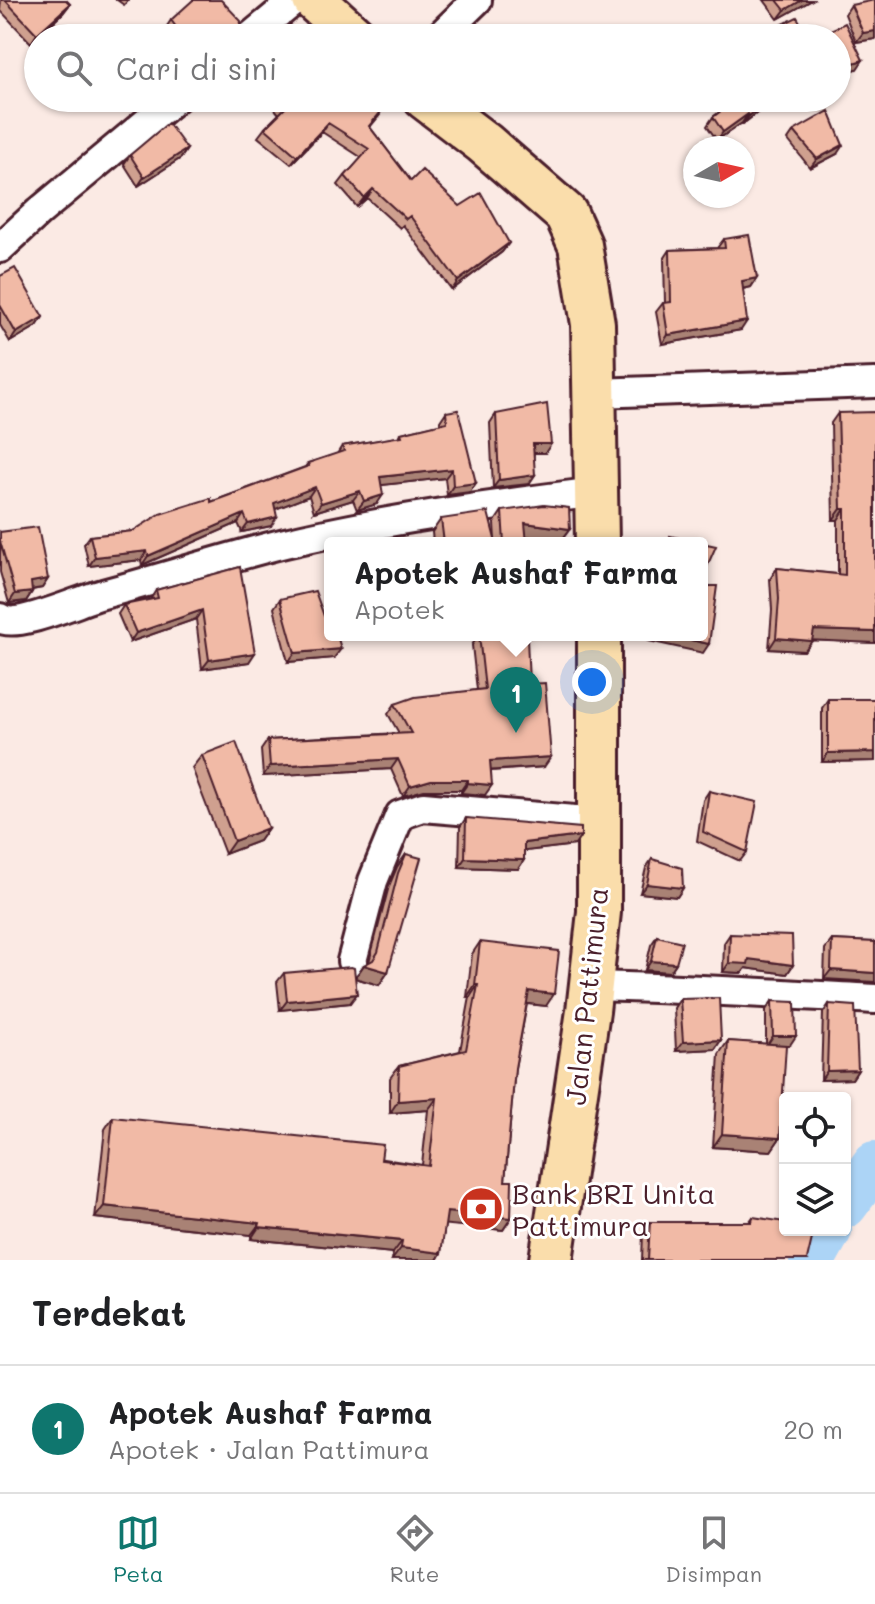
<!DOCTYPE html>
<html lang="id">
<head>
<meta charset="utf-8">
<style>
	:root { --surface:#fff; --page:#f6f6f6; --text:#202124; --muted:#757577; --line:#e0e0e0; --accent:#0f766e }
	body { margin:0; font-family:Mali,sans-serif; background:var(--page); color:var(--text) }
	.controls { position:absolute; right:24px; bottom:24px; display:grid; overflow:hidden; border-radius:8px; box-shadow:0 2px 6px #0004 }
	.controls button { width:72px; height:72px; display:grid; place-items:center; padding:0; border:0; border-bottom:2px solid var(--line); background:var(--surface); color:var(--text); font:40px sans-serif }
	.compass { position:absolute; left:683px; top:136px; width:72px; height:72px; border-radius:50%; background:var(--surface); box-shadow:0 2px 6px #0004; rotate:81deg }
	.you { position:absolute; left:592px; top:682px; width:28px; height:28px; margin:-20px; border:6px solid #fff; border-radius:50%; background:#1a73e8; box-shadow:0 0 0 12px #1a73e833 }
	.badge { display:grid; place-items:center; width:52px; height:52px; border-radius:50%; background:var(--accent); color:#fff; font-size:26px; font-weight:700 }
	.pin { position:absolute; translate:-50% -66px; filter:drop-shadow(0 2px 4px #0008) }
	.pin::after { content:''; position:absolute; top:42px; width:28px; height:24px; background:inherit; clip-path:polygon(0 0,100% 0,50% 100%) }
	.popup { position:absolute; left:324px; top:537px; width:384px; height:104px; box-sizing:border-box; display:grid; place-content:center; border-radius:8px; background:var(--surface); filter:drop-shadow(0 2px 6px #0005); font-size:26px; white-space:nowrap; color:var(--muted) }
	.popup b { font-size:30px; color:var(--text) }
	.popup::after { content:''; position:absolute; left:50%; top:100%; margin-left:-16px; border:16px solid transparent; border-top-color:var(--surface) }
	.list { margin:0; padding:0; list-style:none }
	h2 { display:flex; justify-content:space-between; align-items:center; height:104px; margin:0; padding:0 32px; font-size:34px }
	h2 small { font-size:26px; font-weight:400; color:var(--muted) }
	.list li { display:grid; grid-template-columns:52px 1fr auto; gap:24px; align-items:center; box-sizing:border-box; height:128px; padding:0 32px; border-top:2px solid var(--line) }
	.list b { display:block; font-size:30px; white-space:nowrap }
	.list p { margin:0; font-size:26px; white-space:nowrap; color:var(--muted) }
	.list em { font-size:26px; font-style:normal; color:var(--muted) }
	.icon { flex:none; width:44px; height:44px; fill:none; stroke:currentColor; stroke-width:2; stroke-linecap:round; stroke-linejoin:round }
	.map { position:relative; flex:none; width:875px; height:1260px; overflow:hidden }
	.search { position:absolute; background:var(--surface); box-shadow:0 2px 6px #0004; left:24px; right:24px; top:24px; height:88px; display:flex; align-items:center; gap:20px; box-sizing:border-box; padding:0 28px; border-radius:44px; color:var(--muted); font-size:30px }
	.sheet { height:232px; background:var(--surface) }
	nav { display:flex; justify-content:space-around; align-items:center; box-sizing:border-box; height:112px; border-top:2px solid var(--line); background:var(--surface); font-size:22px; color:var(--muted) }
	nav a { display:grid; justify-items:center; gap:4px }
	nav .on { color:var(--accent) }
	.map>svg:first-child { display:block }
</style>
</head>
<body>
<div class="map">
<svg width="875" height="1260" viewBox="0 0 875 1260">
	<rect width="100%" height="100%" fill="#fbeae4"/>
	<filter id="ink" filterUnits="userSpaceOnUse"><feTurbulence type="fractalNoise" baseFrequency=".0125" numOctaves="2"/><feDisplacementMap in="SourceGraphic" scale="16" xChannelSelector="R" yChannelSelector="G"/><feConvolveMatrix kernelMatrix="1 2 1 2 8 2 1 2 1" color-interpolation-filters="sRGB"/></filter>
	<g filter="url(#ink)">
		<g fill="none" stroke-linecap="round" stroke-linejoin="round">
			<path stroke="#acd4f6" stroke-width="46" d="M845 1205 875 1164
				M812 1260 829 1230"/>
			<g stroke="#4a1f2b" stroke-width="34">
				<path id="minor" d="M249 38 295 0
					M438 38 477 0
					M0 248 40 211 176 98
					M595 393 875 383
					M0 618C16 630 82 599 103 594 164 578 224 558 285 543 388 519 492 505 597 492
					M352 961 373 881 400 815 423 807 598 822
					M591 986C686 988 780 994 875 999"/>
			</g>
			<g stroke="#4a1f2b" stroke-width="48">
				<path id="highway" d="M314 0 356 38
					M425 98 484 143 566 214 580 245 593 324 597 543
					M551 1260 588 1011 599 912V635"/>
			</g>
			<use href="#minor" stroke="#fff" stroke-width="28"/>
			<use href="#highway" stroke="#faddab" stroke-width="42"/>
		</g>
		<path fill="#cfa08f" stroke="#4a1f2b" stroke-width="2" d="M1 0H66L70 4 63 13 31 43 0 10Z
			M117 0H128L124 5Z
			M764 0H812L778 19Z
			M851 5 875 39 856 42 845 14Z
			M171 20 239 33 243 38H171L165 29Z
			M266 98H376L380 115 370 127 411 181 460 206 509 243 502 252 452 290 403 225 400 228 367 198 357 207 338 185 345 176 362 158 322 132 291 164 258 137 265 128 279 114Z
			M738 98H776L743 124 742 123 717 140 707 126 713 117Z
			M794 131 837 154 810 168 788 140Z
			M187 149 181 158 138 186 124 164 130 155Z
			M724 239 757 278 751 287 743 289 741 330 662 344 656 312 663 303H665L664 259 670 250 717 248Z
			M0 276 43 317 37 326 10 342 0 325Z
			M446 412 470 492 447 495 445 478 381 485 377 504 357 510 353 500 314 512 309 496 275 509 271 526 242 532 238 523 142 565 141 560 89 566 84 544 90 536 133 531 305 467 308 463 337 454 342 446 399 437 401 433 440 424V421Z
			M838 413 875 643 812 640 804 651 769 649 772 610 770 579 777 568 838 574V520H833L831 423Z
			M496 414 545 453H534L529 484 493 488 490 423Z
			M502 511 561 541 526 536 527 543H433L432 532 441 519 495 540 494 523Z
			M0 532 48 579 42 588 32 590V592L26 601 9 603 0 572Z
			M240 567 249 662 202 669 196 619 130 642 118 614 124 605 150 600 156 590Z
			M280 599 334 658 288 662 274 608Z
			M479 635 529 684 544 767 491 771 485 795 461 793V790H424L403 796 391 769 263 776 261 750 268 740 399 733 388 714 395 704 477 690 472 645Z
			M828 699H875V761L822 762V708Z
			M202 755 268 828 259 841 225 854 192 768Z
			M709 791 747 852 740 861 697 841 703 800Z
			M466 818 575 845 524 851V860L518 869 459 867 460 827Z
			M406 854 388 972 379 985 355 978 350 1003 280 1010 277 982 284 973 355 977 364 965 369 962 389 886 397 867Z
			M652 859 683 888 677 897 640 893 646 868Z
			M730 934 793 965 787 974 746 968 742 973 723 972 724 943Z
			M657 936 676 963 670 972 645 970 651 945Z
			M832 940 875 942 824 979 825 949Z
			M480 942 546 1006 527 1004 515 1068 505 1181 511 1218 503 1230 445 1224 441 1253 437 1260H392L393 1253 251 1239V1235L95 1218 105 1129 113 1117 422 1165 428 1110 390 1113V1078L399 1066 460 1051 470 997H467L472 954Z
			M680 999 721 1040 715 1049 676 1051 674 1008Z
			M772 1001 790 1045H783L780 1138 771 1151 713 1147 719 1054 728 1041 766 1044V1010Z
			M829 1004 858 1070 852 1079 821 1080 823 1013Z
			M753 1217 807 1260H642L643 1233 650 1222H749Z"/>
		<path fill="#a98274" stroke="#4a1f2b" stroke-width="2" d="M802 0H812L778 19 785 10Z
			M70 4 63 13 31 43 37 34Z
			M875 31V39L856 42 863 33Z
			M863 60 857 69 837 75V68Z
			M771 98H776L743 124 749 116Z
			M748 114 742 123 717 140 723 132Z
			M328 123 322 132 291 164 297 156Z
			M843 145 837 154 810 168 817 159Z
			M187 149 181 158 138 186 144 177Z
			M373 189 367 198 357 207 364 198Z
			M509 243 502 252 452 290 458 281Z
			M757 278 751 287 736 290 742 281Z
			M43 317 37 326 10 342 16 333Z
			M747 321 741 330 662 344 668 335Z
			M533 444H551L545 453H527Z
			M452 469 445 478 374 486 380 477Z
			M535 475 529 484 493 488 499 480Z
			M476 483 470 492 447 495 453 486Z
			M315 487 309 496 268 512 274 503Z
			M360 491 353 500 314 512 321 503Z
			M383 495 377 504 357 510 364 501Z
			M841 509H845L838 520H833Z
			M244 514 238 523 142 565 148 556Z
			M277 517 271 526 242 532 248 524Z
			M525 523 570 529 561 541 516 535Z
			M147 551 141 560 89 566 95 557Z
			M48 579 42 588 24 591 31 582Z
			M32 592 26 601 9 603 15 594Z
			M202 610 196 619 130 642 136 633Z
			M814 630 875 632V643L806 640Z
			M653 635H669L709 644 703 653 649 641Z
			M776 638 812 641 804 651 769 649Z
			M341 649 334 658 288 662 295 653Z
			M255 653 249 662 202 669 209 660Z
			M875 752V761L822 762 828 753Z
			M551 757 544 767 483 771 490 761Z
			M398 759 391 769 263 776 270 766Z
			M431 780H468L461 790H424L403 796 410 786Z
			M468 783 492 785 485 795 461 793Z
			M268 828 259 841 225 854 234 841Z
			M581 836 575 845 518 852 524 843Z
			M465 858 524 860 518 869 459 867Z
			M647 884 683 888 677 897 640 893Z
			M749 959 793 965 787 974 746 968 742 973 723 972 729 963Z
			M651 961 676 963 670 972 645 970Z
			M364 965 388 972 379 985 355 978Z
			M831 970 875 973V982L824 979Z
			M475 985H478L470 997H467Z
			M529 991 554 994 546 1006 521 1003Z
			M357 994 350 1003 280 1010 287 1001Z
			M773 1036H796L790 1045H767Z
			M721 1040 715 1049 676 1051 683 1042Z
			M858 1070 852 1079 821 1080 827 1071Z
			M437 1098 428 1110 390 1113 398 1101Z
			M722 1134 780 1138 771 1151 713 1147Z
			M104 1206 260 1223 251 1235 95 1218Z
			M447 1212 511 1218 503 1230 439 1224Z
			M259 1227 402 1241 393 1253 251 1239Z
			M401 1248 441 1253 437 1260H392Z"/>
		<path fill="#f1baa6" stroke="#4a1f2b" stroke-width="2" d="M5 0H66L70 4 37 34Z
			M193 0H221L241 21 239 33 243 38H184L171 20Z
			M777 0H802L785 10Z
			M875 0V31L863 33 851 5Z
			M797 17 809 38H769L765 33Z
			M845 23 863 60 837 68V38H814Z
			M288 24 304 38H271Z
			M280 98H376L386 106 369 126 411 181 422 170 460 206 481 193 509 243 458 281 410 216 406 219 373 189 364 198 345 176 369 149 328 123 297 156 265 128 286 107Z
			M738 98H771L749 116 748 114 723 132 713 117Z
			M829 111 843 145 817 159 794 131Z
			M168 123 187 149 144 177 130 155Z
			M749 235 757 278 742 281 747 321 668 335 663 303 671 302 670 250 725 248 724 239Z
			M15 268 43 317 16 333 0 305V276Z
			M547 404 551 444H533L535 475 499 480 496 414Z
			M458 410 476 483 453 486 452 469 380 477 383 495 364 501 360 491 321 503 315 487 274 503 277 517 248 524 244 514 148 556 147 551 95 557 90 536 133 531 160 514 211 498V502L309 466 308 463 344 451 342 446 402 436 401 433 447 422 446 412Z
			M875 412V632L814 630 812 641 776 638 779 599 777 568 845 575V509H841L838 413Z
			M544 505 569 508 570 529 525 523 527 543H504L502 511Z
			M488 512 496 543H444L441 519Z
			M38 527 48 579 31 582 32 592 15 594 0 541V532Z
			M670 536 716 546 702 578V543H669Z
			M240 567 255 653 209 660 202 610 136 633 124 605 158 598 156 590Z
			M702 586H717L709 644 669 635H702Z
			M315 591 324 616 330 615V635H337L341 649 295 653 280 599Z
			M479 635 527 638 529 684 545 683 551 757 490 761 492 785 468 783V780H431L410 786 398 759 270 766 268 740 411 733 395 704 415 697 485 689Z
			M828 699H875V752L828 753Z
			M236 742 268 828 234 841 202 755Z
			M709 791 757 802 747 852 703 832Z
			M466 818 581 828V836L524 843V860L465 858Z
			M406 854 421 858 388 972 364 965 373 960 378 952 398 873Z
			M652 859 682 868 683 888 647 884Z
			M730 934 792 936 793 965 749 959 748 964 729 963Z
			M657 936 682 942 676 963 651 961Z
			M832 940 875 942V973L831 970Z
			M480 942 559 951 554 994 529 991 515 1068 505 1181H512L511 1218 447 1212 441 1253 401 1248 402 1241 259 1227 260 1223 104 1206 113 1117 383 1145 381 1160 429 1166 437 1098 398 1101 399 1066 466 1050 478 985H475Z
			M351 967 354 968 357 994 287 1001 284 973Z
			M719 998 721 1040 683 1042 680 999Z
			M772 1001 795 1002 796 1036H773Z
			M829 1004 855 1006 858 1070 827 1071Z
			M728 1041 786 1045 780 1138 722 1134Z
			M753 1217 785 1222V1230H814L807 1260H648L650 1222H752Z"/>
	</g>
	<defs>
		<g id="bank-disc" transform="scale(2.3)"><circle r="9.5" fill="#c8321e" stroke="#fff"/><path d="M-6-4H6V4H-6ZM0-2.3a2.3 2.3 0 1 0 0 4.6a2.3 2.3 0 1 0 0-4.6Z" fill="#fff"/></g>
	</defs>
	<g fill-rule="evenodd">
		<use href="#bank-disc" x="481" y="1209"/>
	</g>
	<g text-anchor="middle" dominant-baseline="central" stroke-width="6" stroke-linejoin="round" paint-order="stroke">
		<g font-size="28" fill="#4a1f2b" stroke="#fff">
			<text transform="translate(586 996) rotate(-84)">Jalan Pattimura</text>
		</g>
		<g font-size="28" fill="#4a1f2b" stroke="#fff" text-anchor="start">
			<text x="512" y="1193">Bank BRI Unita<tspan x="512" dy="32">Pattimura</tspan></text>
		</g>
	</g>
</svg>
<div class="controls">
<button><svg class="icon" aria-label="locate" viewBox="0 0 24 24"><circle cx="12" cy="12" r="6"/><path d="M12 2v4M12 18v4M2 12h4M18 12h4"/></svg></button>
<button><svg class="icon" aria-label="layers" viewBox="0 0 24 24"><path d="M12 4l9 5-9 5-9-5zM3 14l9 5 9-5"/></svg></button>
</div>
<svg class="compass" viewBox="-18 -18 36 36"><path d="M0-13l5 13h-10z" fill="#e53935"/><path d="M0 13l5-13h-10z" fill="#757577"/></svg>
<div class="you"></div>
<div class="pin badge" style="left:516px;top:733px">1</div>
<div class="popup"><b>Apotek Aushaf Farma</b>Apotek</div>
<div class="search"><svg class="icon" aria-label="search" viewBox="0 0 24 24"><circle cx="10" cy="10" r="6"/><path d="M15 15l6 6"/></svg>Cari di sini</div>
</div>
<section class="sheet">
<h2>Terdekat<small></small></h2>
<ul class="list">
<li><span class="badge">1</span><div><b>Apotek Aushaf Farma</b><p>Apotek · Jalan Pattimura</p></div><em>20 m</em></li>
</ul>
</section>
<nav>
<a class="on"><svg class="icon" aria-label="map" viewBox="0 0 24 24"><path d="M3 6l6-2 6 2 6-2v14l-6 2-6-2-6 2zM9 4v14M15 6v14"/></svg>Peta</a>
<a><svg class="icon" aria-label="directions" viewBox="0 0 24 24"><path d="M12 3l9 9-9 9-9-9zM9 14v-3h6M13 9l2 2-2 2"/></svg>Rute</a>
<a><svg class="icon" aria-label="saved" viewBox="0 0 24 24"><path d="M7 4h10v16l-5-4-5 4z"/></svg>Disimpan</a>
</nav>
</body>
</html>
